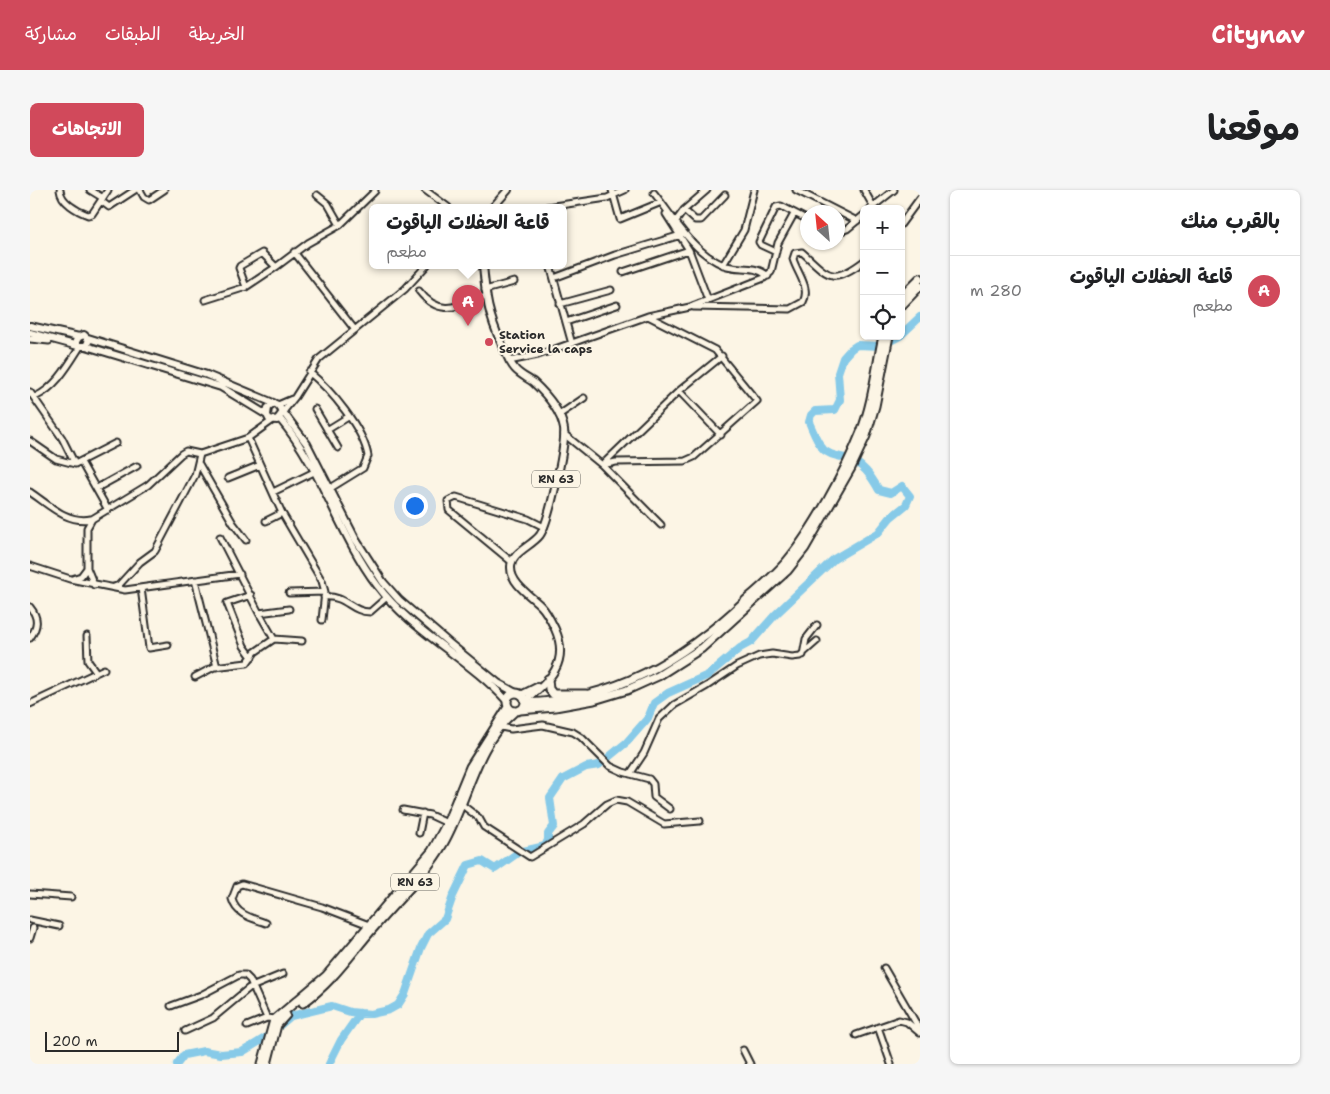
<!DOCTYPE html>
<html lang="ar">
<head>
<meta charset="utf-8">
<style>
	:root { --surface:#fff; --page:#f6f6f6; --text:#202124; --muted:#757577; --line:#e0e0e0; --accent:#d1495b }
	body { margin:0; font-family:"Shantell Sans","Playpen Sans Arabic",sans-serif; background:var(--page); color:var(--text); direction:rtl }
	.controls { position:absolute; right:15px; top:15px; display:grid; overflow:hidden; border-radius:8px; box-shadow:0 1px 4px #0004 }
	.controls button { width:45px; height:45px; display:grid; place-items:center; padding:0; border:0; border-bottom:1px solid var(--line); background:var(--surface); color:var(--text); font:25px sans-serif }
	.compass { position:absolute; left:770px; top:15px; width:45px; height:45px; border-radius:50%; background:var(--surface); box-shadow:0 1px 4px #0004; rotate:333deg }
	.scale { position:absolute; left:15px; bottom:12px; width:134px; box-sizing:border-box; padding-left:5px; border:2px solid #2b2b2b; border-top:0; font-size:14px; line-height:18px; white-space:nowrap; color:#2b2b2b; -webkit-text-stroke:4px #fcf5e5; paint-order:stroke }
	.you { position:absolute; left:384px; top:315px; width:18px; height:18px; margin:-12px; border:4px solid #fff; border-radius:50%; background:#1a73e8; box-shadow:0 0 0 8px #1a73e833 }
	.badge { display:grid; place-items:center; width:32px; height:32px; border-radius:50%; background:var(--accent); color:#fff; font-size:16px; font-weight:700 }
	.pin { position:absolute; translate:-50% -41px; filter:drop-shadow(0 1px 2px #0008) }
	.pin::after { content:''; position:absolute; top:26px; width:18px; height:15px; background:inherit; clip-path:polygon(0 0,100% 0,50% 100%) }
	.popup { position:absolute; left:339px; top:14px; width:198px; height:65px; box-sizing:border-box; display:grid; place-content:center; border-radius:8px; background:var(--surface); filter:drop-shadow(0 1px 4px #0005); font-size:16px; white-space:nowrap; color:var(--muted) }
	.popup b { font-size:19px; color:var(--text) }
	.popup::after { content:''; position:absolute; left:50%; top:100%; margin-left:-10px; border:10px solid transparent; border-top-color:var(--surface) }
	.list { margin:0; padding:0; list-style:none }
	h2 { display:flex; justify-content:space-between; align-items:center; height:65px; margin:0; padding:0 20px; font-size:21px }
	h2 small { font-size:16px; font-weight:400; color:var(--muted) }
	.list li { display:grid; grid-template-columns:32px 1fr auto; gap:15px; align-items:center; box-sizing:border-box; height:70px; padding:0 20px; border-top:1px solid var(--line) }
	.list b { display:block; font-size:19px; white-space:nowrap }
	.list p { margin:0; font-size:16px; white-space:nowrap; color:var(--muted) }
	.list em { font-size:16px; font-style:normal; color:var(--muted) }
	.icon { flex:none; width:28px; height:28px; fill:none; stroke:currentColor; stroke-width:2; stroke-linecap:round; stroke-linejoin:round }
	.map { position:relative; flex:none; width:890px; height:874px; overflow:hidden; direction:ltr; border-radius:8px }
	header { display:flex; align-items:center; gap:30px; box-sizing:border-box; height:70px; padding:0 25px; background:var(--accent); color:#fff }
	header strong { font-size:24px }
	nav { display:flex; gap:28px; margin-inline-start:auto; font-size:18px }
	.intro { display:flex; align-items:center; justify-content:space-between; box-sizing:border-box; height:120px; padding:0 30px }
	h1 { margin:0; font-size:35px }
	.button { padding:12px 22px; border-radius:8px; background:var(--accent); color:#fff; font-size:18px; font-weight:700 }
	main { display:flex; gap:30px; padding:0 30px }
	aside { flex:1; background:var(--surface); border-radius:8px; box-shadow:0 1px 4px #0004 }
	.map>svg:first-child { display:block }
</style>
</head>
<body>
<header>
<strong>Citynav</strong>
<nav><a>الخريطة</a><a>الطبقات</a><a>مشاركة</a></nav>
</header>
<div class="intro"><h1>موقعنا</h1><a class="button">الاتجاهات</a></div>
<main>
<aside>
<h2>بالقرب منك<small></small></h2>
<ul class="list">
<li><span class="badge">A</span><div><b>قاعة الحفلات الياقوت</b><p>مطعم</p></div><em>280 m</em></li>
</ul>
</aside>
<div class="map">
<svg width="890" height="874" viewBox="0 0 890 874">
	<rect width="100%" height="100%" fill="#fcf5e5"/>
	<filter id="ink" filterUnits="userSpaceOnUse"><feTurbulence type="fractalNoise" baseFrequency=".02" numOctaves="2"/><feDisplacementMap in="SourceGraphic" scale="10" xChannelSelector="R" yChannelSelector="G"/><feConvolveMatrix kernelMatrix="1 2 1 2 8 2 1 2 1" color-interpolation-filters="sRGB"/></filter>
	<g filter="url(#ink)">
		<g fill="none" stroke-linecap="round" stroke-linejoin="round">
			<path stroke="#87cae8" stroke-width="8" d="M871 145 890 127
				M147 874 154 865 174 861 191 864 212 862 235 848 261 826 302 816 320 822 341 824 359 820 368 815 375 804 391 758 398 744 415 729 423 706 438 675 452 671 465 679 489 662 515 656 518 650V644L524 636 520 608 533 589 556 577 569 575 597 552 618 528 624 513 638 503 678 485 710 458 721 452 745 425 804 369 848 343 860 328 876 315 880 306 872 296 861 303 849 300C841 286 833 273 816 268 808 266 801 266 794 260 787 253 783 241 779 232L781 225 785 221 805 220 810 210 808 183 813 168 821 159 827 155 851 156 870 146
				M299 874 311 850 330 823"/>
			<g stroke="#2b2b2b" stroke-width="9">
				<path id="minor" d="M30 0C31 12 47 21 58 25L62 24 78 0
					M60 0 73 8
					M110 0 114 7 119 10 134 0
					M395 0 418 17
					M582 0 590 29 629 13
					M766 0 827 31
					M834 0 843 16
					M624 3C643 27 664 64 694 75 709 81 724 74 738 86
					M287 5 298 14 310 35
					M71 11 79 17 105 0
					M517 17 577 8 595 0
					M840 19 864 0
					M654 20 665 30H671L695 5
					M636 24 659 60
					M646 31 654 20 677 0
					M871 34 890 8
					M808 42 817 39 834 25
					M264 62 325 140
					M746 62 731 55 729 52 746 17 751 16 778 30
					M520 75 542 154
					M693 75 714 40 724 0
					M593 82 659 60 678 110
					M524 88 585 65 651 45
					M216 97 209 78 210 76 232 63 246 77
					M455 100 484 92
					M389 101C410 128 428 116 456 106
					M175 110 216 97 246 77 278 53 310 35 345 1
					M530 114 581 100
					M663 117 760 119 773 112C781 98 767 83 763 69L765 63 772 62C798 85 801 96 834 71
					M536 132 587 115
					M0 149 19 151
					M479 171 508 165 618 126 660 117 734 88 741 82 748 53 764 24
					M279 182C301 200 333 238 338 266L333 278 299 299
					M649 201 691 245
					M0 202 32 248 45 274
					M5 207C26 197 38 176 50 157
					M248 215 262 209
					M285 219 308 258
					M253 222 265 207 289 169 375 99 397 75
					M529 225 554 208
					M297 240 318 227
					M534 244 572 275 586 272 655 271 664 267 727 211 685 160 618 126
					M218 248 252 323 292 391 295 402 292 430
					M0 251 26 269 45 274 86 253
					M51 272 78 320
					M169 274 203 333 216 350
					M198 288 230 275
					M67 298 107 276
					M0 302C18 314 37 334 61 329
					M243 302 284 282
					M236 331 252 323
					M631 335 572 275 649 201 692 166
					M190 347 229 423 259 419
					M482 372 419 320 418 311 426 307 498 329 514 337
					M0 376 40 389 95 400 210 384
					M57 378V338L62 329 118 295 151 264 156 261 170 264
					M42 389 51 386 57 378 64 395
					M165 390 187 477
					M84 397 89 395 110 372 125 361 165 285 170 264 218 248 243 230
					M111 398 119 458 138 455
					M259 403 295 402
					M221 405 197 413 214 456 222 467
					M294 407C316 405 321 422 340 422L357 407
					M0 417C9 428 8 437 0 448
					M229 423 244 449 272 451
					M57 446 58 471 66 482
					M773 465 776 449 787 435
					M165 487 184 477 217 473 225 462 244 449
					M0 514 74 479
					M471 537 481 539 513 535 543 542 551 547 580 576 593 582 619 589 623 594 624 607 640 619
					M600 584 614 563 629 529 644 515 677 496 707 476 729 466 742 464 762 467 770 466 787 451
					M431 614 449 628 454 637 500 667 554 634 577 614 586 610 597 612 634 634 670 631
					M373 620 400 625 417 633
					M389 643 393 623
					M0 704 41 707
					M0 730 29 736
					M236 733C222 728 206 725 202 709L207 696 212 694 292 717 339 735
					M0 748 3 738
					M854 778 890 840
					M141 816 171 805 209 785H215L220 790 237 828
					M217 836 237 828 245 829
					M848 837 861 874
					M155 841 183 828 219 798 253 784
					M826 845 869 830 877 832 890 843
					M713 860 720 874"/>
			</g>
			<g stroke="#2b2b2b" stroke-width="10">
				<path id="major" d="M463 17 478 0
					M453 75C456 109 458 124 472 155 476 163 479 172 485 179 489 184 497 188 503 192 516 204 531 221 534 239 536 255 519 332 510 345 502 356 480 363 481 378 481 394 501 406 511 416 517 422 521 431 525 439 540 472 520 491 495 511
					M0 136 49 147 54 145 59 150 56 156H48L46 151 49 147
					M0 143 48 156
					M58 148 177 185 248 215 253 222 247 230 239 229 237 225 238 218 243 214
					M56 156 191 197 237 225
					M253 222 277 254 326 350 353 392 369 410 419 453 468 493 486 503
					M250 229C292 278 308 343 347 395 382 442 438 468 477 511
					M491 505 507 497"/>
			</g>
			<g stroke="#2b2b2b" stroke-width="11">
				<path id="highway" d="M871 107 890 88
					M871 116 890 96
					M518 489 519 499 523 504H556
					M477 512a9 9 0 1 1 18 0a9 9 0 1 1-18 0Z
					M495 513C583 511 653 470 716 410 730 398 745 385 757 371 783 340 816 280 831 242 843 212 846 178 853 146
					M490 520 525 517 564 510 597 500 628 486 672 458 757 381 775 358 821 278 836 246 845 216 859 146
					M273 813C303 792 322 762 346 735 368 709 396 684 413 654 438 611 445 554 485 521
					M232 874 244 830 296 786 402 661 417 633 440 577 478 517
					M237 874 247 835 256 825"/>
			</g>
			<use href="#minor" stroke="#fcf5e5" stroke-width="5"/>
			<use href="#major" stroke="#fcf5e5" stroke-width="6"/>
			<use href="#highway" stroke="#fcf5e5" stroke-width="7"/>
		</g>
	</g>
	<circle fill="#d1495b" stroke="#fcf5e5" stroke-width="2" cx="459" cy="152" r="5"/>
	<g text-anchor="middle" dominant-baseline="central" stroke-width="4" stroke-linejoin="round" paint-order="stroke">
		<g fill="#fcf5e5" stroke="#6a6863" stroke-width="1">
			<rect x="502" y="280.5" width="48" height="17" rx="4"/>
			<rect x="361" y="683.5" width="48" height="17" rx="4"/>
		</g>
		<g font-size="11" font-weight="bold" fill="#2b2b2b">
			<text x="526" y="289">RN 63</text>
			<text x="385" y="692">RN 63</text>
		</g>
		<g font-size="12" font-weight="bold" fill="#2b2b2b" stroke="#fcf5e5" text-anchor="start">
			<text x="469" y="145">Station<tspan x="469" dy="14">Service la caps</tspan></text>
		</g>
	</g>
</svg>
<div class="controls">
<button>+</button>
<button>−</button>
<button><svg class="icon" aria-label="locate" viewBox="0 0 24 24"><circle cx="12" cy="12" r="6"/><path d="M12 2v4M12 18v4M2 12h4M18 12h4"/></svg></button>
</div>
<svg class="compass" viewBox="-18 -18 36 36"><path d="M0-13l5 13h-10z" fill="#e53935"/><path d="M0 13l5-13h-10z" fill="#757577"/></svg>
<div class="scale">200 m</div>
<div class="you"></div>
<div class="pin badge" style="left:438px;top:136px">A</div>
<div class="popup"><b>قاعة الحفلات الياقوت</b>مطعم</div>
</div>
</main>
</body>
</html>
